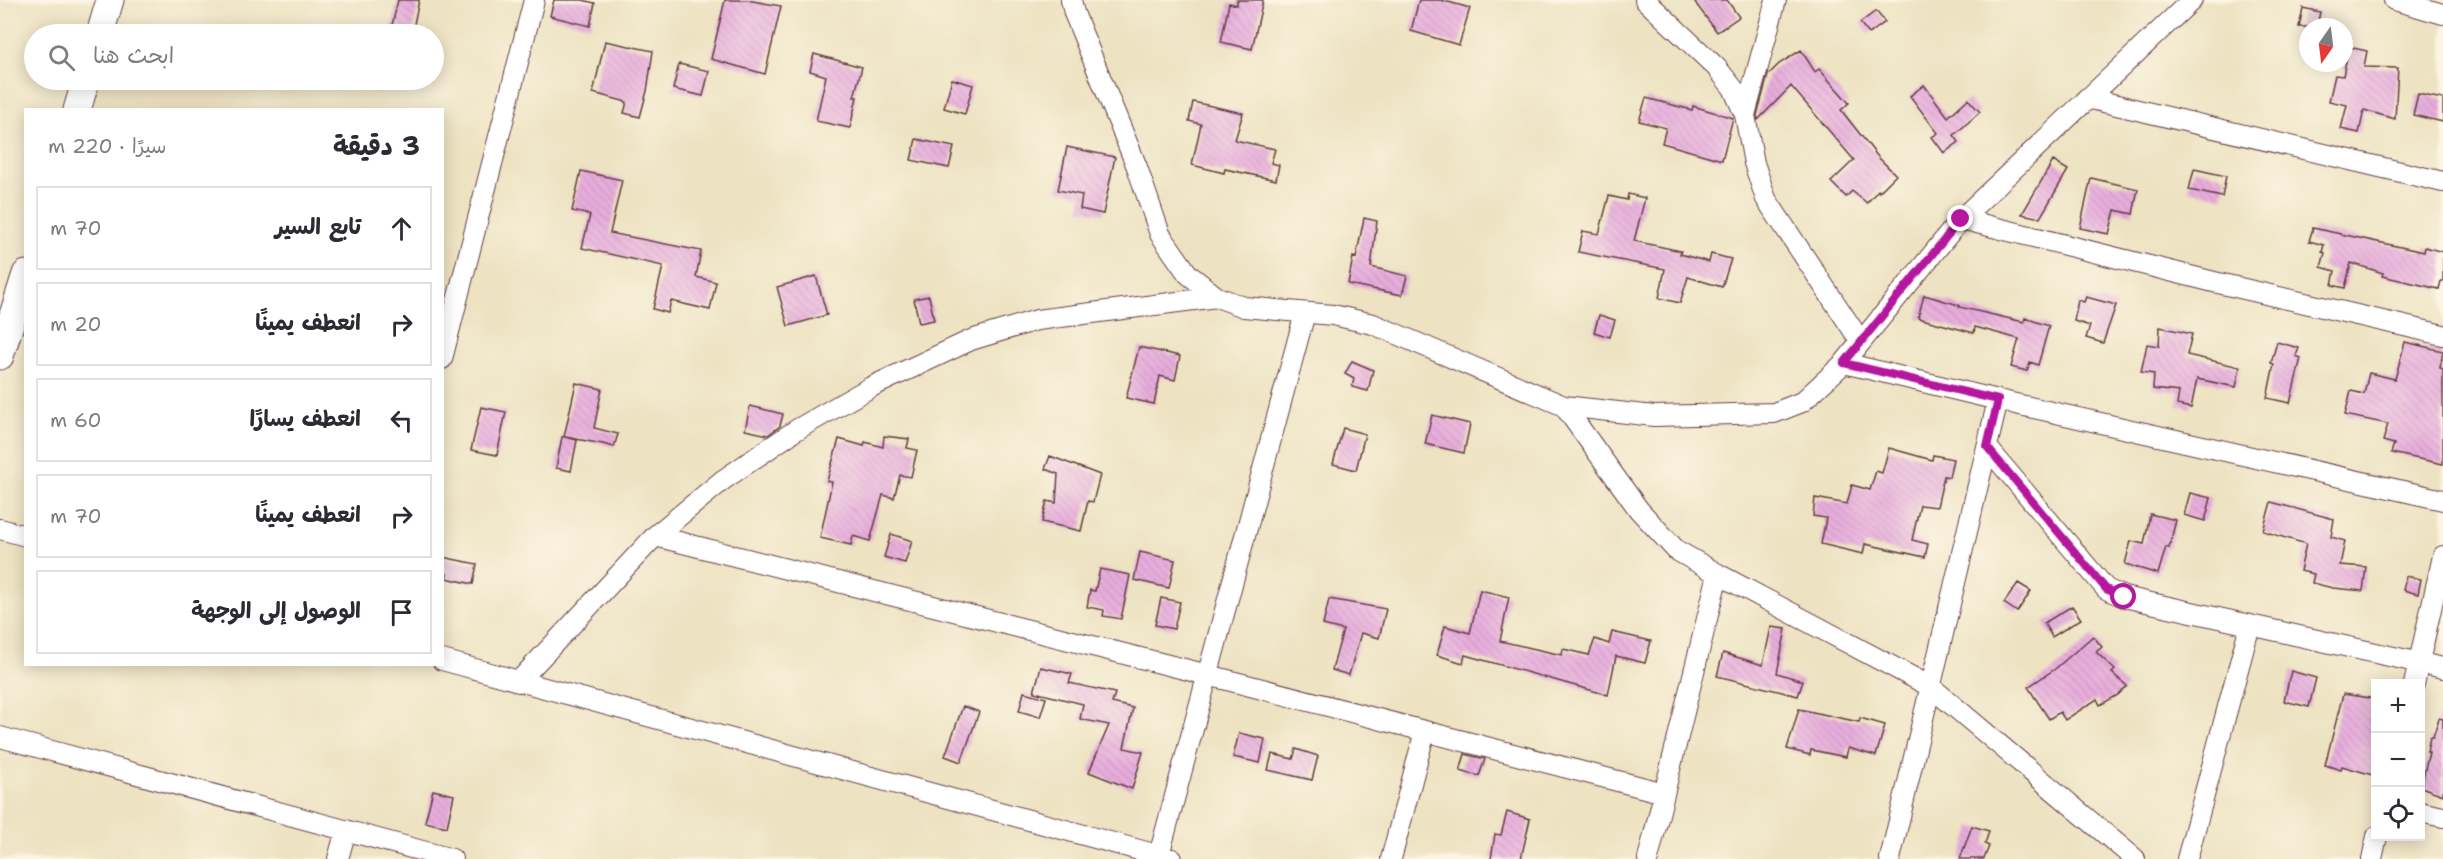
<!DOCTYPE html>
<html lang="ar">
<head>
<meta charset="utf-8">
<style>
	:root { --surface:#fff; --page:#f7f7f7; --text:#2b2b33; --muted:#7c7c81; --line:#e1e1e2 }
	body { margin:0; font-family:"Shantell Sans","Playpen Sans Arabic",sans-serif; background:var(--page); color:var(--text); direction:rtl }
	.controls { position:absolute; right:18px; bottom:18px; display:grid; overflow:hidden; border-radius:0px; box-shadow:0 3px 15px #0003 }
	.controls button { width:54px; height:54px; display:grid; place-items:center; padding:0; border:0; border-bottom:2px solid var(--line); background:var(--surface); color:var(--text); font:30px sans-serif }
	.compass { position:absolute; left:2299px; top:18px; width:54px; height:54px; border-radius:50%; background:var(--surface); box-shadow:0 3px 15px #0003; rotate:194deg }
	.stop { position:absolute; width:18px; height:18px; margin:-14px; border:4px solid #b5179e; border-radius:50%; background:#fff }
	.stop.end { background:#b5179e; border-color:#fff; box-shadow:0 2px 6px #0008 }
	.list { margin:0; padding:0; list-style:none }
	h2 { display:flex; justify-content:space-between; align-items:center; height:78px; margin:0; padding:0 24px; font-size:26px }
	h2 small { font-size:20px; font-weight:400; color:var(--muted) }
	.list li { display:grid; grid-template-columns:39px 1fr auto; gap:18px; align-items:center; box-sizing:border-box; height:84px; margin:0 12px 12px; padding:0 12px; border:2px solid var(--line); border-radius:0px }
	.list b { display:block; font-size:22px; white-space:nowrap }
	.list em { font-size:20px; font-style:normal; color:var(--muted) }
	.icon { flex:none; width:33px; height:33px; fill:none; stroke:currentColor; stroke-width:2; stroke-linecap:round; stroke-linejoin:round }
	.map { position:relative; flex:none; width:2443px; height:859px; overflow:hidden; direction:ltr }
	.search { position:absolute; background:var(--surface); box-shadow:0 3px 15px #0003; left:24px; top:24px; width:420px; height:66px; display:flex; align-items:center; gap:15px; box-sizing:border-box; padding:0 21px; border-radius:33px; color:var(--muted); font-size:22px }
	.panel { position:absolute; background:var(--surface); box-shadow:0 3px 15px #0003; left:24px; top:108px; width:420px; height:558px; border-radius:0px; direction:rtl }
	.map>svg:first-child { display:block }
</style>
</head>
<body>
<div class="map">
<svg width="2443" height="859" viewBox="0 0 2443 859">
	<defs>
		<pattern id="building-back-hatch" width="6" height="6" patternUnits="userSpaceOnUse" patternTransform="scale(1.5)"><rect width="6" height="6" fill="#e8addd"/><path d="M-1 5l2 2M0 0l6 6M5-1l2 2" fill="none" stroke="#c894be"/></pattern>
	</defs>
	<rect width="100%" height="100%" fill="#fcf5e5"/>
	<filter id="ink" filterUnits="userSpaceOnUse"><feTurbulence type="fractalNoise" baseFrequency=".0167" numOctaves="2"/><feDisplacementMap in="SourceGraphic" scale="12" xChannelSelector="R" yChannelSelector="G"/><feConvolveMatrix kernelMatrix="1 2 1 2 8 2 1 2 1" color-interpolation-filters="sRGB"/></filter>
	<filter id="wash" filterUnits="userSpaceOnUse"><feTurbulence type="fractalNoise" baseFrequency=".008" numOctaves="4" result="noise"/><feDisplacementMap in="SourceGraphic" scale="24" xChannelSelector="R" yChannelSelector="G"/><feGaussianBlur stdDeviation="1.35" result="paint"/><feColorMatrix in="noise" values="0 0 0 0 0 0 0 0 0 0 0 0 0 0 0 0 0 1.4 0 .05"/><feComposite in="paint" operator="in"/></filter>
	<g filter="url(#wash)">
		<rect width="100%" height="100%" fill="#ede2c1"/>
		<g id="blocks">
			<path fill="url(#building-back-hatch)" d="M398 0H419L412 34H390Z
				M554 0H582L595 3 590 26 550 16Z
				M725 0H747L781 6 765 74 711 59Z
				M1237 0H1263L1252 49 1221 42 1229 3 1237 5Z
				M1419 0H1441L1470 8 1459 45 1411 31Z
				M1693 0H1727L1739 17 1717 32Z
				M2303 8 2320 12 2317 27H2299Z
				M1876 11 1885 22 1869 34 1860 23Z
				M605 41 653 51 647 91 640 117 624 113 627 102 593 93Z
				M2349 47 2367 51 2364 67 2398 68 2395 119 2364 110 2359 133 2341 129 2347 105 2329 101 2335 75 2343 76Z
				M1801 50 1815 72 1819 69 1849 103 1841 110 1878 157 1896 175 1879 192 1878 190 1867 203 1852 191 1846 197 1831 182 1854 160 1791 86 1758 120 1757 115 1768 75 1779 64Z
				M814 54 862 67 854 97H857L850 128 816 121 826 76 810 71Z
				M679 64 709 71 703 96 673 89Z
				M952 79 973 85 965 114 944 108Z
				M1924 85 1948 117 1968 99 1980 112 1954 135 1959 142 1944 153 1932 137 1938 133 1910 96Z
				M2418 94 2443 99V122L2413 115Z
				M1646 98 1692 110 1693 106 1733 118 1722 160 1662 143 1666 128 1639 121Z
				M1193 102 1243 113 1235 140 1275 149 1271 163 1279 165 1276 180 1225 169 1224 173 1192 165 1201 124 1189 121Z
				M916 139 954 147 949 168 911 160Z
				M1067 147 1115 157 1103 214 1080 209 1082 195 1058 190Z
				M2053 161 2068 170 2040 218 2022 214Z
				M2194 169 2226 176 2222 197 2189 190Z
				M581 171 622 180 610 233 701 251 696 277 716 282 710 310 671 301 668 313 653 309 663 266 582 248 590 215 572 211Z
				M2091 178 2138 189 2133 214 2115 210 2109 234 2080 228Z
				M1628 194 1645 198 1634 241 1681 251 1680 254 1709 262 1711 254 1731 259 1722 287 1688 277 1680 303 1659 298 1665 269 1578 252 1583 231 1599 234 1609 196 1627 200Z
				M1364 218 1377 221 1371 267 1407 276 1402 295 1348 284 1353 257 1356 258Z
				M2313 228 2424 252 2425 247 2443 252V281H2441L2439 289 2382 276 2383 273 2351 263 2345 288 2332 285 2335 271 2321 267 2325 253 2322 252 2324 245 2309 241Z
				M816 276 827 315 788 326 777 287Z
				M1924 295 1959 305V307L2024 322 2025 318 2049 326 2038 365 2030 362 2027 371 2011 367 2019 339 1975 327 1974 333 1918 318Z
				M929 296 934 320 919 323 914 299Z
				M2086 297 2116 305 2103 343 2086 338 2090 326 2074 321 2078 300 2084 302Z
				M1599 315 1615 320 1610 337 1594 332Z
				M2160 327 2192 334 2187 355 2240 367 2236 387 2197 379 2191 408 2177 405 2179 392 2153 389 2154 374 2141 372 2147 344 2159 346Z
				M2277 342 2299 348 2296 356 2301 358 2290 403 2267 398 2274 364 2271 363Z
				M2405 342 2443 351 2440 368 2443 369V464L2391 453 2394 444 2383 441 2388 424 2345 415 2351 391 2364 394 2369 373 2395 379Z
				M1139 347 1180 356 1175 380 1160 376 1154 404 1126 398Z
				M1352 361 1373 370 1368 391 1352 387 1354 379 1345 374Z
				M576 383 602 389 594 428 618 434 614 447 603 444 565 437 577 440 571 471 556 468 562 437H564Z
				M750 406 783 414 780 426 768 435 745 430Z
				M481 407 506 412 497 455 471 450Z
				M1432 415 1470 424 1464 453 1425 444Z
				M1343 428 1365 434 1356 470 1333 464Z
				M884 436 909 439 907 448 917 450 911 477 900 475 894 498 883 495 870 541 853 536 851 545 820 538 832 482 827 481 839 439 864 446 865 442 883 447Z
				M1889 448 1932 460 1933 455 1953 459 1949 477 1944 476 1937 507 1920 505 1912 540 1928 544 1925 557 1865 544 1863 554 1821 544 1826 518 1813 516 1815 498 1847 504 1852 485 1870 490 1876 471 1882 473Z
				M1050 456 1100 475 1093 502 1088 501 1081 531 1042 522 1047 501 1056 503 1058 474 1045 469Z
				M2190 493 2211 498 2205 521 2184 515Z
				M2271 502 2334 519 2331 537 2345 541 2340 565 2366 567 2363 591 2333 588 2312 583 2314 574 2300 571 2306 544 2263 531Z
				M2150 514 2176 520 2169 548 2166 547 2158 574 2125 564 2131 541 2144 544Z
				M891 534 912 541 905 563 884 557Z
				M1140 552 1175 560 1169 588 1134 580Z
				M442 557 477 564 473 584 446 578 447 574 442 573Z
				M1100 569 1130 575 1121 619 1103 616 1104 610 1087 607 1090 590 1095 591Z
				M2406 576 2421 579 2418 594 2403 590Z
				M2018 583 2031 591 2017 612 2004 603Z
				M1480 590 1509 597 1500 641 1562 655 1563 649 1589 655 1595 639 1609 644 1612 632 1651 641 1645 663 1616 656 1608 695 1465 655 1463 663 1437 655 1445 626 1470 633Z
				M1161 598 1180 602 1174 629 1155 625Z
				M1329 599 1386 609 1379 638 1361 633 1349 675 1332 670 1343 630 1323 625Z
				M2072 606 2081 619 2052 637 2044 623Z
				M1771 627 1786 629 1777 673 1803 681 1798 696 1717 676 1723 653 1763 665Z
				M2093 636 2102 647 2096 652 2115 670 2112 673 2127 686 2118 695 2100 705 2097 699 2065 720 2060 712 2049 719 2028 687 2055 669Z
				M1041 667 1072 674 1069 683 1115 693 1112 703 1133 708 1124 748 1143 752 1132 789 1089 772 1109 725 1080 719 1083 704 1034 692Z
				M2291 671 2316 678 2309 707 2284 701Z
				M1024 692 1046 698 1040 717 1019 711Z
				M2343 694 2376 699 2373 722 2376 723V776L2342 766 2341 770 2325 765Z
				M963 706 979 712 961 762 945 756Z
				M1799 709 1859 722 1860 718 1885 725 1876 756 1848 748 1846 757 1811 750 1810 755 1787 749Z
				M2439 718 2443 719V795L2421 787 2429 752H2427L2430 737H2433Z
				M1239 733 1265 739 1260 763 1233 757Z
				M1296 749 1318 756 1312 780 1268 770 1272 754 1293 759Z
				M1465 754 1485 759 1479 776 1460 771Z
				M433 790 454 795 447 827 425 822Z
				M1507 812 1530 819 1521 859H1491L1495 834 1501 835Z
				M1972 826 1989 831 1985 844 1989 846 1984 859H1960Z"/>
		</g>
	</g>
	<g filter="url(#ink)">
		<use href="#blocks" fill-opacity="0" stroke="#623c42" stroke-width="1.5"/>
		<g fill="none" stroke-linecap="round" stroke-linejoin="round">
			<g stroke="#623c42" stroke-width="22">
				<path id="street" d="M1071 0 1074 13 1137 167 1160 234 1188 274 1217 297 1244 307 1333 315 1373 324 1564 406 1654 416 1774 413 1802 402 1844 363 1961 219 2192 0
					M1645 0 1717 68 1733 88 1745 115 1754 163 1766 199 1861 342
					M2394 0 2443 14
					M2087 98 2443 182
					M1745 115 1776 0
					M1961 219 2214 282 2443 335
					M442 359 534 0
					M1844 363 1998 400
					M1564 406 1639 510 1676 550 1718 574 1931 687 2135 859
					M1987 447 2106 589 2124 597 2443 668
					M0 529 26 536
					M655 536 1208 675 1664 793
					M442 660 1172 859
					M518 682 655 536 723 480 796 430 871 387 971 340 1037 320 1217 297
					M2414 684 2443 556
					M0 737 452 859
					M2420 812 2443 817
					M338 859 346 830
					M1158 859 1305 313
					M1391 859 1425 731
					M1648 859 1718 574
					M1890 859 1998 400 2443 500
					M2187 859 2250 625
					M2372 859 2377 836"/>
			</g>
			<g stroke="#623c42" stroke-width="29">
				<path id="secondary" d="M100 34 110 0
					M77 110 86 80
					M0 356 26 274"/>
			</g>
			<use href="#street" stroke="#fff" stroke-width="20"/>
			<use href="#secondary" stroke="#fff" stroke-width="27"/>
		</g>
	</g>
	<g fill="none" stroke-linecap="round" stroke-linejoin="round" filter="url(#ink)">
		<path stroke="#b5179e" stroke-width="8" d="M1961 219 1844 363 1998 400 1987 447 2106 589 2124 597"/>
	</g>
</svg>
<div class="controls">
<button>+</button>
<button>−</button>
<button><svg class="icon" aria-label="locate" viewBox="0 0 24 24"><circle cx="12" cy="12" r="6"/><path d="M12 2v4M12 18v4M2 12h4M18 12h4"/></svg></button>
</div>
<svg class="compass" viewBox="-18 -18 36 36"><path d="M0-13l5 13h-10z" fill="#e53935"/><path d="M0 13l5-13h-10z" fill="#7c7c81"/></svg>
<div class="stop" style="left:2124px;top:597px"></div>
<div class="stop end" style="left:1961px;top:219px"></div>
<div class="search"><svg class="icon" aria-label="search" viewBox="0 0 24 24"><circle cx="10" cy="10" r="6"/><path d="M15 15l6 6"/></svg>ابحث هنا</div>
<section class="panel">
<h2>3 دقيقة<small>سيرًا · 220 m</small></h2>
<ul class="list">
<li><svg class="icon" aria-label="ahead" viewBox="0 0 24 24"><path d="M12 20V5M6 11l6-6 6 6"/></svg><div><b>تابع السير</b></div><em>70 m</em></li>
<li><svg class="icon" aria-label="right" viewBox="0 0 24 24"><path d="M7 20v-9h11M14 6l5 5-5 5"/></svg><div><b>انعطف يمينًا</b></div><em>20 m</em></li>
<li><svg class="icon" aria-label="left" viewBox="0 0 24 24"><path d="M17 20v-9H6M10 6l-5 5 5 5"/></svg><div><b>انعطف يسارًا</b></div><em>60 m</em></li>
<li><svg class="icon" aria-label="right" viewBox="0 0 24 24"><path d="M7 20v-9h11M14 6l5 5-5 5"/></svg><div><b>انعطف يمينًا</b></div><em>70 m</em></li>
<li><svg class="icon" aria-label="arrive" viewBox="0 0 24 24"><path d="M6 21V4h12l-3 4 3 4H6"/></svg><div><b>الوصول إلى الوجهة</b></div></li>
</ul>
</section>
</div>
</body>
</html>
